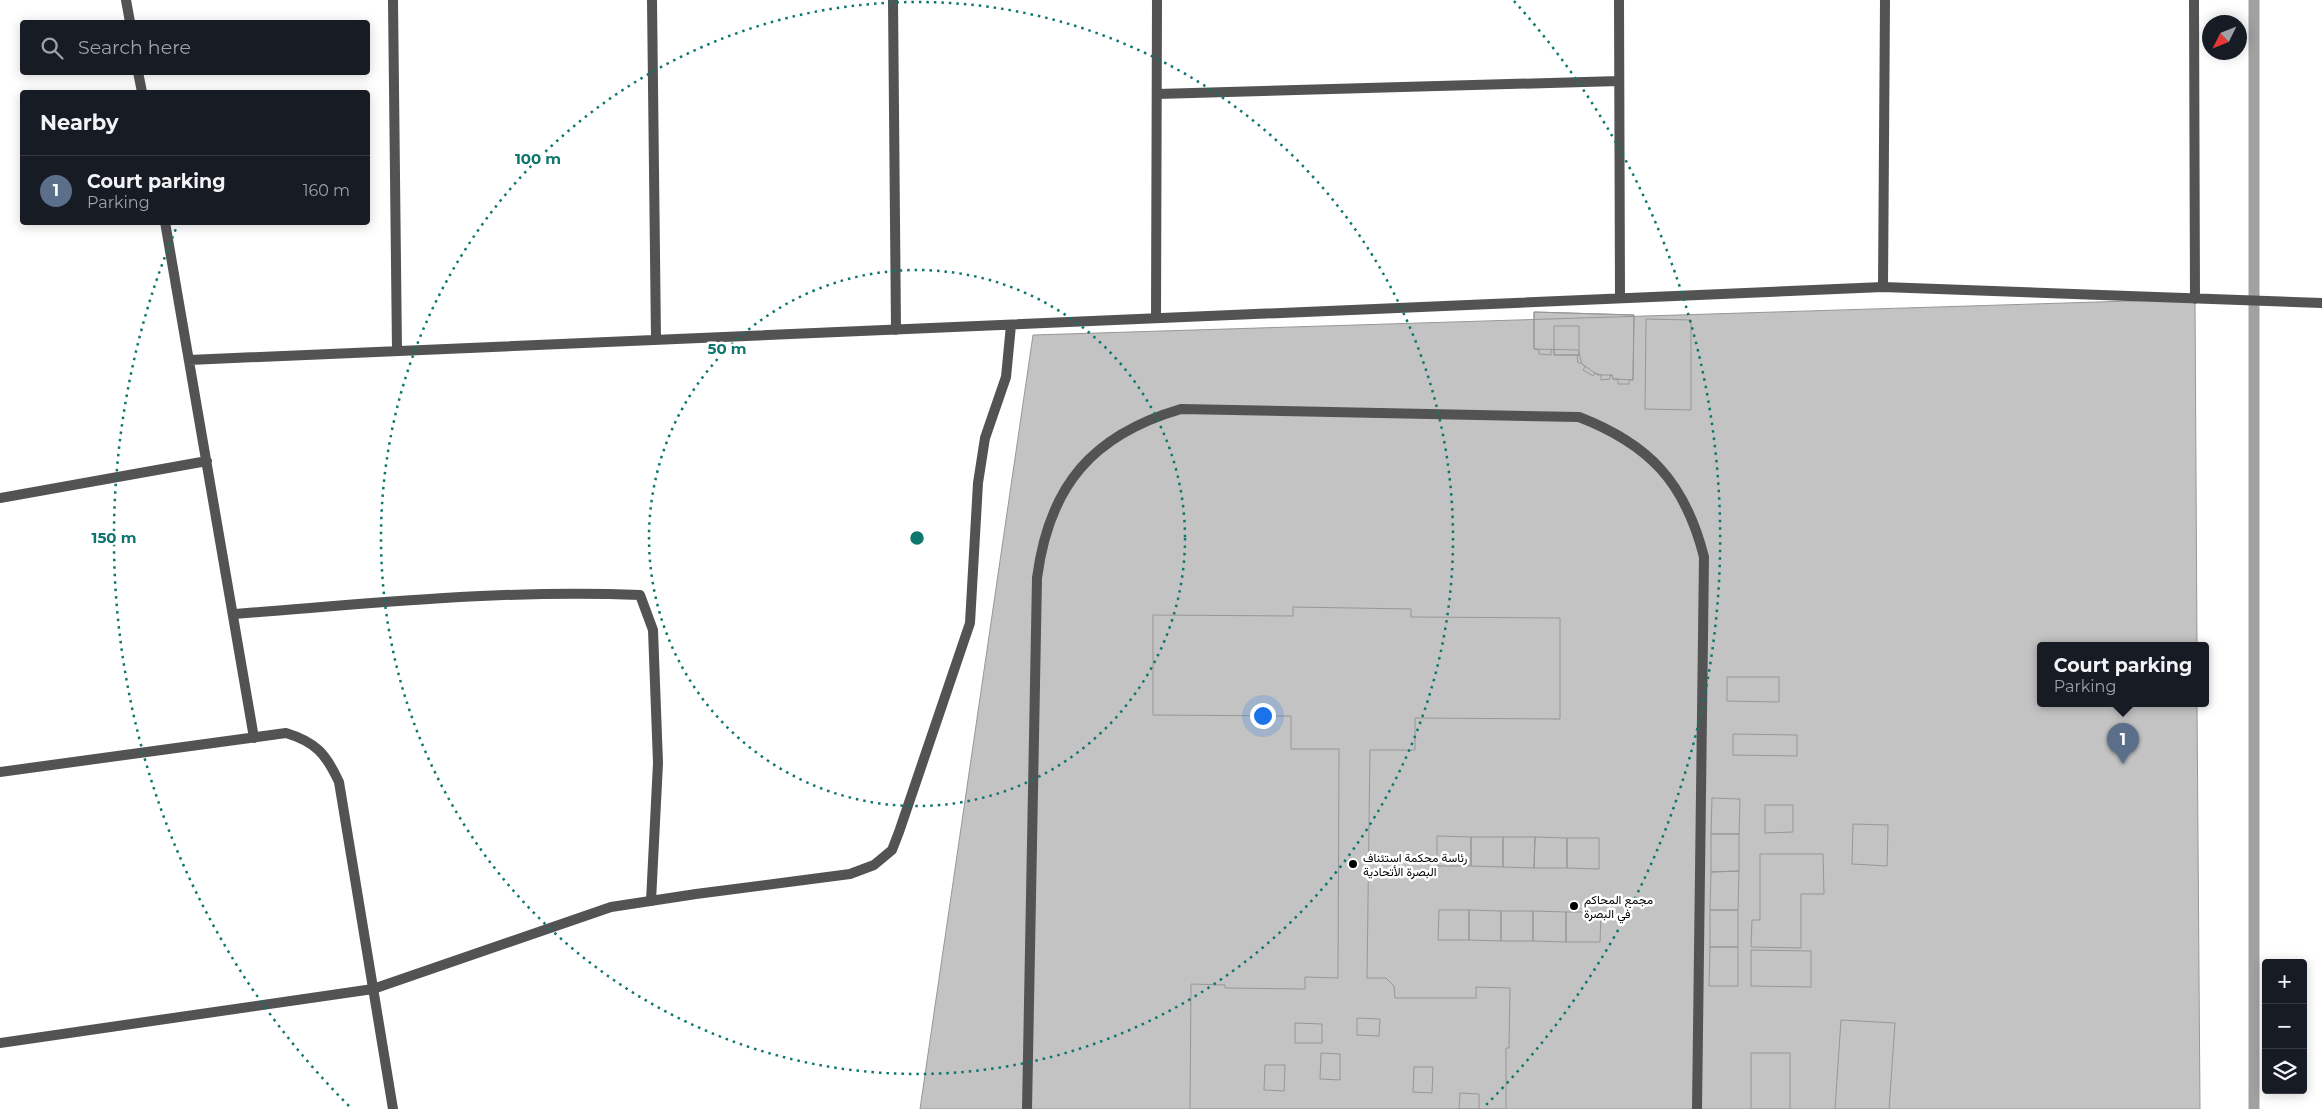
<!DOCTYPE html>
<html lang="en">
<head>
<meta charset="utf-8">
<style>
	:root { --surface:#171b24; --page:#20242c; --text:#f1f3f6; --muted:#9ea1a6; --line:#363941; --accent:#b45309 }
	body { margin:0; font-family:Montserrat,Vazirmatn,sans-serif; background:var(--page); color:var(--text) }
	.controls { position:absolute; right:15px; bottom:15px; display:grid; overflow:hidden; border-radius:5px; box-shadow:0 2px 12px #0003 }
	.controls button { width:45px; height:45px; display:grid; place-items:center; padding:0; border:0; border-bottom:1px solid var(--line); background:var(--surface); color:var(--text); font:25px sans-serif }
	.compass { position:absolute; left:2202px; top:15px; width:45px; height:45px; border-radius:50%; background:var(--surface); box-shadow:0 2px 12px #0003; rotate:227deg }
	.you { position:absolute; left:1262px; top:715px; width:18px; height:18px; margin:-12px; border:4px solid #fff; border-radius:50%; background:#1a73e8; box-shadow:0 0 0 8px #1a73e833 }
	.badge { display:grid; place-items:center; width:32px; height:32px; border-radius:50%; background:var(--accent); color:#fff; font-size:16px; font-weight:700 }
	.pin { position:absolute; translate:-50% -41px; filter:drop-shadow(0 1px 2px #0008) }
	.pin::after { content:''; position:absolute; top:26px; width:18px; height:15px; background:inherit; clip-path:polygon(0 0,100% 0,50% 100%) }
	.popup { position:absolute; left:2037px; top:642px; width:172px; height:65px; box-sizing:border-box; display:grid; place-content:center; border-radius:5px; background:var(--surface); filter:drop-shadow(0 1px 4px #0005); font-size:16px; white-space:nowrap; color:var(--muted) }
	.popup b { font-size:19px; color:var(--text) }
	.popup::after { content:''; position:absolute; left:50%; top:100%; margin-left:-10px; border:10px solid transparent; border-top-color:var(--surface) }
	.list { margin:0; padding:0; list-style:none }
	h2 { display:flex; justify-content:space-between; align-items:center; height:65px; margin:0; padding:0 20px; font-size:21px }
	h2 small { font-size:16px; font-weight:400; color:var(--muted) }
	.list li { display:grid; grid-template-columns:32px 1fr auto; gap:15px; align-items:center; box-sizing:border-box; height:70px; padding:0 20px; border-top:1px solid var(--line) }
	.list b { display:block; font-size:19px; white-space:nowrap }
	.list p { margin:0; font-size:16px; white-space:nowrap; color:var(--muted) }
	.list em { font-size:16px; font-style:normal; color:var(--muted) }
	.icon { flex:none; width:28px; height:28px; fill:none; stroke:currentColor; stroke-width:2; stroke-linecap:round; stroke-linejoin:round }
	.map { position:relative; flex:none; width:2322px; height:1109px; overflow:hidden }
	.search { position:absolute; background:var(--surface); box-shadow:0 2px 12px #0003; left:20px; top:20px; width:350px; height:55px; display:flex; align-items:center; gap:12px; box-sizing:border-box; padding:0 18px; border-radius:5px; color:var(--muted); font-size:19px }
	.panel { position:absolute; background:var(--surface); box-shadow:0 2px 12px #0003; left:20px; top:90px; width:350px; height:135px; border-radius:5px }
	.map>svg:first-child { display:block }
</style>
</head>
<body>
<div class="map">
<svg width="2322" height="1109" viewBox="0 0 2322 1109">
	<rect width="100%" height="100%" fill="#fff"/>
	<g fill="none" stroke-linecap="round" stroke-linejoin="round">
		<path stroke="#a1a1a1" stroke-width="11" d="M2254 0V1109"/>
	</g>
	<path fill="#c3c3c3" stroke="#979797" d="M2195 299 2197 645H2040V703H2197L2200 1109H920L1033 335Z
		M1534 312 1634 315 1633 380H1629V384H1618V379H1613L1612 375H1610V379L1601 380V375L1595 373 1593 376 1583 370 1585 367 1581 363H1578L1577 357 1579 355H1554V350L1551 349V355L1539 354V350L1534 349Z
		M1534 312 1634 315 1633 380 1613 379 1612 375H1598L1582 364 1578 350 1534 349Z
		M1646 319 1691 320V410L1645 409Z
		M1554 326H1579V355H1554Z
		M1293 607 1411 609V617L1560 618V719L1415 718V750H1370L1367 978H1386L1394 986 1395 998H1476V987L1510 988 1509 1048H1506V1109H1190L1191 984 1225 985V988L1305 989V977L1338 978 1339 749H1291V716L1153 715V615L1293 616Z
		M1727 677H1779V702L1727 701Z
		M1733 734 1797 735V756L1733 755Z
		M1712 798 1740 799 1739 834H1711Z
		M1765 805H1793V832L1765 833Z
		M1853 824 1888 825 1887 866 1852 864Z
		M1711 834H1739V871L1711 872Z
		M1437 836 1471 837V866H1437Z
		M1471 837H1503V867L1471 866Z
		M1503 837H1535L1534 868 1503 867Z
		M1535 837 1567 838V868H1534Z
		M1567 838H1599V869L1567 868Z
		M1760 854H1823L1824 894H1801V948L1751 947 1752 920H1760Z
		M1739 871 1738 910H1710L1711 872Z
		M1439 910H1469V940H1438Z
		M1469 910 1501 911V941L1469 940Z
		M1710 910H1738V947H1710Z
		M1501 911H1533V941H1501Z
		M1533 911 1566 912V942L1533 941Z
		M1566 912H1601L1600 942H1566Z
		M1710 947H1738V986H1709Z
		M1751 950 1811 951V987L1751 986Z
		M1357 1018 1380 1019 1379 1036 1357 1035Z
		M1841 1020 1895 1023 1889 1109H1835Z
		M1295 1023 1322 1024V1043H1295Z
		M1321 1053 1340 1054V1080L1320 1079Z
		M1751 1053H1790V1109H1751Z
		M1265 1065H1285L1284 1091 1264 1090Z
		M1414 1067H1433L1432 1093 1413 1092Z
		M1460 1093 1479 1094V1109H1459Z"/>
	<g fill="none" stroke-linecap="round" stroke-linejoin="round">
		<path stroke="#535353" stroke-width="10" d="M233 614C368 604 504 589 640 595L653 630 658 763 651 901
			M1027 1109 1037 578C1049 486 1092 435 1181 409L1579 417C1649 444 1685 482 1704 557L1697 1109"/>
		<path stroke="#535353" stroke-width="10" d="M126 0 130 22
			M393 0 397 351
			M652 0 656 340
			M893 0 896 330
			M1619 0 1620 298
			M2194 0 2195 299
			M138 72 142 92
			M1157 94 1619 81
			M165 222 254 738
			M1883 287 1885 0
			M1156 318 1157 0
			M189 360 1883 287 2322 303
			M0 498 207 461
			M0 772 286 733C316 742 326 754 339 782L393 1109
			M0 1043 373 989 611 907 696 894 850 874 874 865 892 850 899 832 970 623 978 483 985 438 1006 377 1011 325"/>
	</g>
	<g fill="none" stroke="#0f766e" stroke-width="2.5" stroke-dasharray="2.5 5">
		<circle cx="917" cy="538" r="268"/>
		<circle cx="917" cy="538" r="536"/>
		<path d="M349 1106A803 803 0 0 1 178 224M1514 1A803 803 0 0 1 1485 1106"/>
	</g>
	<g fill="#000" stroke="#fff" stroke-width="2">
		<circle cx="1353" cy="864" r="5"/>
		<circle cx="1574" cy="906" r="5"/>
	</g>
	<g text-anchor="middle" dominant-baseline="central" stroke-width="5" stroke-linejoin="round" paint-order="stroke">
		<g font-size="12" fill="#000" stroke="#fff" text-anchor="start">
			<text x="1363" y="857">رئاسة محكمة استئناف<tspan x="1363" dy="14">البصرة الأتحادية</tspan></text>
			<text x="1584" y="899">مجمع المحاكم<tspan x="1584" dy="14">في البصرة</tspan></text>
		</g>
	</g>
	<circle cx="917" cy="538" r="8" fill="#0f766e" stroke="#fff" stroke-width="2.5"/>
	<g font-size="15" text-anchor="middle" font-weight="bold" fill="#0f766e" stroke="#fff" stroke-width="5" stroke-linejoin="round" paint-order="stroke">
		<text x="538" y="164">100 m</text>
		<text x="727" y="354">50 m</text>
		<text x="114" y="543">150 m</text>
	</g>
</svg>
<div class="controls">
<button>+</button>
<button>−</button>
<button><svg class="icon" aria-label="layers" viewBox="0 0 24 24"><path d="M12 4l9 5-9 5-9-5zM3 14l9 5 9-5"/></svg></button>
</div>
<svg class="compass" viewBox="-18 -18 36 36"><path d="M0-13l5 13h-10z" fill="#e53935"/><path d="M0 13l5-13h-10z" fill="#9ea1a6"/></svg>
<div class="you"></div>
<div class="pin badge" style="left:2123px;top:764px;background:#5c6f8a">1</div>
<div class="popup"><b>Court parking</b>Parking</div>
<div class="search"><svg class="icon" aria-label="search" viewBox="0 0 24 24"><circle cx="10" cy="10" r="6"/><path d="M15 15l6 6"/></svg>Search here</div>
<section class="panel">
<h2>Nearby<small></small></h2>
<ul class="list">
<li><span class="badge" style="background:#5c6f8a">1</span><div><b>Court parking</b><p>Parking</p></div><em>160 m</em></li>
</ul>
</section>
</div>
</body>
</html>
